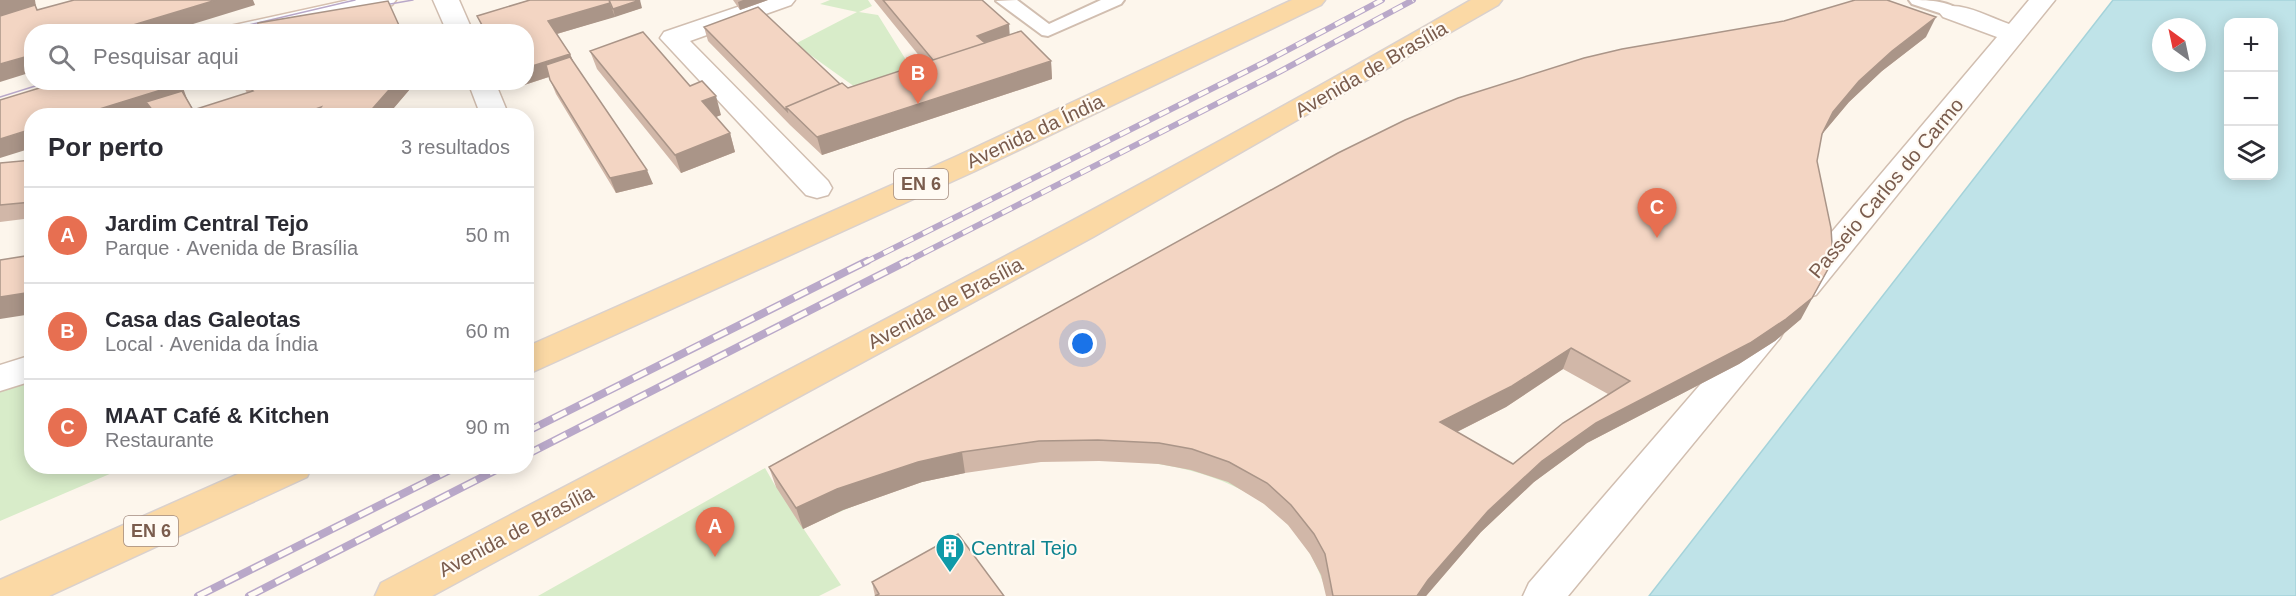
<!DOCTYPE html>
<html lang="pt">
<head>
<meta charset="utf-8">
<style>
	:root { --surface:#fff; --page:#f7f7f7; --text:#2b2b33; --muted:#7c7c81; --line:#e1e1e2; --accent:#e76f51 }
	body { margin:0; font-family:Helvetica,sans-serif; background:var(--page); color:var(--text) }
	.controls { position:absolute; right:18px; top:18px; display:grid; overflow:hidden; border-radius:12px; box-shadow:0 3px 15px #0003 }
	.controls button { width:54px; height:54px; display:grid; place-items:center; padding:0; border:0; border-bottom:2px solid var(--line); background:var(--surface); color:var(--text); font:30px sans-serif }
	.compass { position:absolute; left:2152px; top:18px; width:54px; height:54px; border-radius:50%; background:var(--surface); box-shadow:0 3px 15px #0003; rotate:327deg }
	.you { position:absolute; left:1083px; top:344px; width:21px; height:21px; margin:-15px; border:4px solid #fff; border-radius:50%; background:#1a73e8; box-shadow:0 0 0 9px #1a73e833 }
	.badge { display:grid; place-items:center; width:39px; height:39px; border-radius:50%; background:var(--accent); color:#fff; font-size:20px; font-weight:700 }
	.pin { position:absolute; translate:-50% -50px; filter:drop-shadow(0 2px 3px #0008) }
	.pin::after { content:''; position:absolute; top:32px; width:21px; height:18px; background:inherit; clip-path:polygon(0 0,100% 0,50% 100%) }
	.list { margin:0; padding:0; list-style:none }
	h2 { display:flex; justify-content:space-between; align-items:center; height:78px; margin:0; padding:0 24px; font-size:26px }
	h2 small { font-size:20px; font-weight:400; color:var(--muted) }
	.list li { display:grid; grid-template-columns:39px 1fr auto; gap:18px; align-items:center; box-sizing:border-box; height:96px; padding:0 24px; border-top:2px solid var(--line) }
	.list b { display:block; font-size:22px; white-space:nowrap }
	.list p { margin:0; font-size:20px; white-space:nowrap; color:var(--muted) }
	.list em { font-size:20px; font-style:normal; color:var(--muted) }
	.icon { flex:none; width:33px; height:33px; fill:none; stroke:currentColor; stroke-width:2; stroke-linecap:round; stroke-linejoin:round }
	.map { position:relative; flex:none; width:2296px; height:596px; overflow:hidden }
	.search { position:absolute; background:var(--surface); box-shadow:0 3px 15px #0003; left:24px; top:24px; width:510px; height:66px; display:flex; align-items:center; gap:15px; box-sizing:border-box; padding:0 21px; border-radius:24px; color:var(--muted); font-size:22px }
	.panel { position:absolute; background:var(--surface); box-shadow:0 3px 15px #0003; left:24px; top:108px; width:510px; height:366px; border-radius:24px }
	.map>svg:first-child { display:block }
</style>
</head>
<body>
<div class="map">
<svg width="2296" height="596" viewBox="0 0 2296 596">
	<rect width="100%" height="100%" fill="#fdf6ec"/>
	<path fill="#d8ecc9" d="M830 0H868L872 6 859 12 878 15 911 68 855 87 795 44 857 12 820 4Z
		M31 380 32 466 126 467 0 521V389Z
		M1272 409 1326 591C1277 430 1051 448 922 482 881 493 842 511 803 528L841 585 819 596H538L765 468 776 487 845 506 927 473Z"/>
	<path fill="#bfe3e8" stroke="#a5d3da" stroke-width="1.5" fill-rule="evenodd" d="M2113 0H2296V596H1649ZM2228 22H2274V176H2228ZM2161 27H2197V63H2161Z"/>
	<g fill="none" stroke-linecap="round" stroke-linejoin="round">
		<g stroke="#d1beb0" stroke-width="4">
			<path id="lane" d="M1017 0 1049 24 1101 0H1124L1121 4 1048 36 1042 35 996 1Z
				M1909 0C1925 0 1950 0 1961 12L1952 17 1912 4Z"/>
		</g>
		<g stroke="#d1beb0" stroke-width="3">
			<path id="street" d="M433 0H459L473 32H447Z
				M758 0H795L791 5 690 41 828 181 832 188 828 195 817 198 806 195 660 38 664 32Z
				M2029 0H2055L1816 295 1804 298 1792 295 1788 287 1792 279 1997 37 1943 17 1939 12 1943 7C1963 2 1989 17 2009 24Z
				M468 82H495L509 116H481Z
				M1768 317 1780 320 1785 329 1780 338 1568 596H1523L1529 583 1756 320Z
				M32 355V381L0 391V365Z"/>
		</g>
		<g stroke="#d6c0b0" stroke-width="3">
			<path id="secondary" d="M349 0H396L392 5 276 32H226L230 26Z"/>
		</g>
		<g stroke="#dad1cd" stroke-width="3">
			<path id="primary" d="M1292 0H1325L1321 5 975 171 526 375V347L955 157Z
				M1471 0H1502L1498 5 1093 237 432 596H375L381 583C745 391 1114 206 1471 0Z
				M256 466H312L307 477 49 596H0V580Z"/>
		</g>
		<use href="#lane" fill="#fff" fill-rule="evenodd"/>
		<use href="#street" fill="#fff" fill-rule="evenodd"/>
		<use href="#secondary" fill="#fff" fill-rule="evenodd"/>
		<use href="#primary" fill="#fbd9a5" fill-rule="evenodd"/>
		<path stroke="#b9a8c9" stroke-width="1.5" d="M373 7 413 0
			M219 32 355 0
			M0 97 48 82"/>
		<g stroke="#b9a8c9" stroke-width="6">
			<path id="rail-far1" d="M864 263 1263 63 1382 0
				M904 263 1279 72 1413 0"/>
		</g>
		<g stroke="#b9a8c9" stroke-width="8">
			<path id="rail" d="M526 432 867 261
				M526 455 907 261
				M198 596 458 466
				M249 596 504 466"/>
		</g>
		<use href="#rail-far1" stroke="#fffaf3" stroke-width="4" stroke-dasharray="11" stroke-linecap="butt"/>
		<use href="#rail" stroke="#fffaf3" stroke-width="5" stroke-dasharray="15" stroke-linecap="butt"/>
	</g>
	<path fill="#d1b7a8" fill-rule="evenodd" d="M529 0 642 8 557 34 570 54 574 63 653 184 616 193 556 94 549 77 518 87 515 82H526V32H484L477 16Z
		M733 0H768L740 10Z
		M874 0H982L1010 35 1051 61 1052 79 822 155 790 125 708 41 704 27 848 88 925 63Z
		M1926 37 1882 71 1849 102 1823 133 1821 136 1817 161 1801 319 1775 341 1739 364 1587 443 1534 482 1481 532 1426 596H1326L1321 575 1310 554 1288 525 1264 504 1228 482 1191 470 1159 464 1099 461 1041 462 965 473 922 482 843 510 803 529 776 487 769 467ZM1563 369 1608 394 1513 464 1457 432 1506 407Z
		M590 51 690 86 721 115 716 117 730 133 735 152 681 173 597 69Z
		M241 82H416L387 116H156L152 110 135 116H32L0 100 187 99 193 110 247 93Z
		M32 160V218L0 222V163Z
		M872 582 1004 596H875Z"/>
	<path fill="#aa9588" d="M0 0H35L36 7 45 19 0 17Z
		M216 0H253L255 5 167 32H110Z
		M640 0 642 8 615 17 613 9Z
		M743 0H768L740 10 738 2Z
		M610 3 615 17 553 35 548 21Z
		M1936 17 1926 37 1882 71 1849 102 1823 133 1812 154 1833 112 1859 81 1892 51Z
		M1009 24 1010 39 988 47 977 36Z
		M570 54 576 68 518 87 516 82H526V68Z
		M32 55V72L0 82V64Z
		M1051 61 1052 79 822 155 817 137Z
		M177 82H181L187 99 197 116 146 102 152 110 135 116H77Z
		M396 82H416L387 116H366Z
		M716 96 721 115 708 120 702 101Z
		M321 107 326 116H296Z
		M32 129V148L0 158V139Z
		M730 133 735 152 681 173 675 155Z
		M647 170 653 184 616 193 610 178Z
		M1833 260 1801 319 1775 341 1739 364 1587 443 1534 482 1481 532 1426 596H1417L1428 580 1488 511 1542 461 1596 423Z
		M32 292V314L0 319V297Z
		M1571 348 1563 369 1506 407 1435 443 1440 422Z
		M962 452 965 473 922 482 843 510 803 529 796 508 837 489 918 462Z"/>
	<path fill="#f3d5c3" stroke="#aa9588" stroke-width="1.5" fill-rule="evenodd" d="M74 0H216L110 32H32V55L0 64V16L35 5 37 10Z
		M530 0H609L610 3 548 21 570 54 526 68V32H486L477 16Z
		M609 0H640L613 9Z
		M883 0H982L1009 24 977 36 985 43 933 60Z
		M1855 0H1887L1936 17 1892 51 1859 81 1833 112 1822 134 1817 161 1831 228 1833 260 1812 298 1786 319 1750 343 1596 423 1542 461 1488 511 1428 580 1417 596H1333L1325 554 1314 534 1291 505 1267 483 1229 462 1192 449 1159 443 1098 440 1039 441 962 452 918 462 837 489 796 508 769 467 1338 153 1405 120 1458 98 1584 58 1622 49 1784 21ZM1571 348 1630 381 1563 423 1513 464 1440 422 1512 386Z
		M388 1 402 32H255L258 23Z
		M758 7 840 84 786 107 787 111 704 27Z
		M1021 31 1051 61 817 137 786 107 842 83 848 88Z
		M643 32 690 86 702 81 716 96 702 101 730 133 675 155 590 51Z
		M570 57 647 170 610 178 550 80 546 65Z
		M59 82H177V85L77 116H32V129L0 139V100Z
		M242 82H396L366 116H314L321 107 296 116H192L190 111 253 91Z
		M182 91 193 110 190 111 192 116H157L146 102Z
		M32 160V202L0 205V163Z
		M32 255V292L0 297V260Z
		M958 534 1004 596H875L879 594 872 582Z"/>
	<defs>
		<g id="building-pin" transform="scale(1.5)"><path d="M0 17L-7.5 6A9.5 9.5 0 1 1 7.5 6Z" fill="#0f9aa8" stroke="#fffaf3"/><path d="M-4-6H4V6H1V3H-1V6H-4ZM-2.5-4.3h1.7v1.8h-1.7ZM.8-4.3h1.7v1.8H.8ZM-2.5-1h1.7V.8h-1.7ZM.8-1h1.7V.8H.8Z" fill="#fff"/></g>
	</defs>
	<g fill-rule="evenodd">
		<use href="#building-pin" x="950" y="548"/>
	</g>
	<g text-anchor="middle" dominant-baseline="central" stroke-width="4.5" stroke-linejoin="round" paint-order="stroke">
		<g fill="#fffaf3" stroke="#a28b7f" stroke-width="1.5">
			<rect x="894" y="169" width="54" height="30" rx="4.5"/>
			<rect x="124" y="516" width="54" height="30" rx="4.5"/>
		</g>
		<g font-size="18" font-weight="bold" fill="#7a5c4d">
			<text x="921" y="184">EN 6</text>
			<text x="151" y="531">EN 6</text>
		</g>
		<g font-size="20" fill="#7a5c4d" stroke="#fffaf3">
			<text transform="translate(1371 69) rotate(-30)">Avenida de Brasília</text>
			<text transform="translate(1035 131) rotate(-25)">Avenida da Índia</text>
			<text transform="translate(1886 188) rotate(-50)">Passeio Carlos do Carmo</text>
			<text transform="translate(945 303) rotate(-28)">Avenida de Brasília</text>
			<text transform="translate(516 531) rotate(-28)">Avenida de Brasília</text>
		</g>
		<g font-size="20" fill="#0d838f" stroke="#fffaf3" text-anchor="start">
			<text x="971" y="548">Central Tejo</text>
		</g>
	</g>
</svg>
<div class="controls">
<button>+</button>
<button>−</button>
<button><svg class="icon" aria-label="layers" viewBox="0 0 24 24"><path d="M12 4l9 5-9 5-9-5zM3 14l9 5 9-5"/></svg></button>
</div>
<svg class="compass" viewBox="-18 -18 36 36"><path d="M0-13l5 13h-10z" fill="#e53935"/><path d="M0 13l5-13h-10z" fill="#7c7c81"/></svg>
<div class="you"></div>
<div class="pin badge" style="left:715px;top:557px">A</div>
<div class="pin badge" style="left:918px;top:104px">B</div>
<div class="pin badge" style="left:1657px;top:238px">C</div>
<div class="search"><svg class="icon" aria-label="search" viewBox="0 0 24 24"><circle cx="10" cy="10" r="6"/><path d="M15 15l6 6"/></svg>Pesquisar aqui</div>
<section class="panel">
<h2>Por perto<small>3 resultados</small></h2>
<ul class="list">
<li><span class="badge">A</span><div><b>Jardim Central Tejo</b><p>Parque · Avenida de Brasília</p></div><em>50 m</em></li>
<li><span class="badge">B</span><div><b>Casa das Galeotas</b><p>Local · Avenida da Índia</p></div><em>60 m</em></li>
<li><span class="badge">C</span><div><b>MAAT Café &amp; Kitchen</b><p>Restaurante</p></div><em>90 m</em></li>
</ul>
</section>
</div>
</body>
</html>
